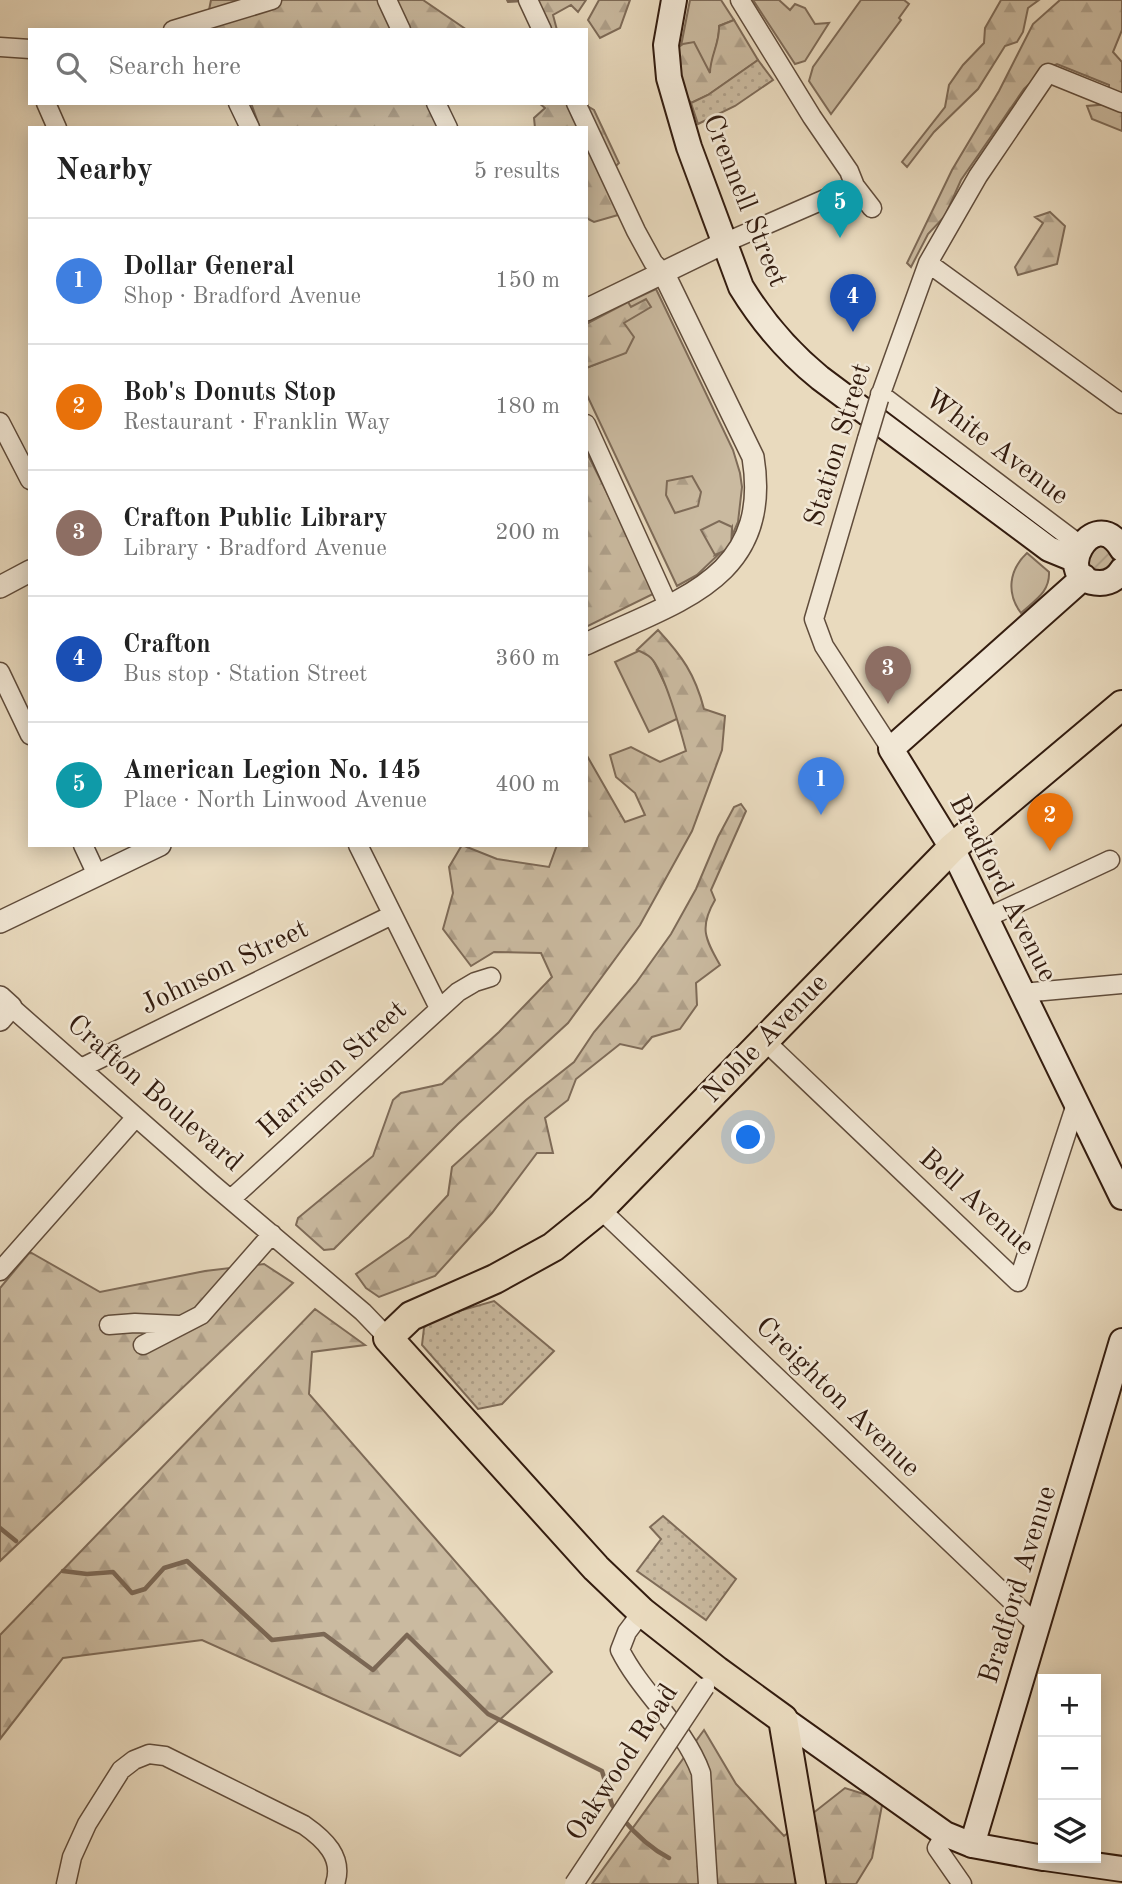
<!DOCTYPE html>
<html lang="en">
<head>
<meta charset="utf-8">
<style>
	:root { --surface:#fff; --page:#f6f6f6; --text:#222; --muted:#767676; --line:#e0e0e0; --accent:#0f766e }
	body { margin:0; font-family:"Old Standard TT",serif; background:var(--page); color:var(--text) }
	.controls { position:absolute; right:21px; bottom:21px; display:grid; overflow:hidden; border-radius:0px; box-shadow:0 4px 18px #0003 }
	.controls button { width:63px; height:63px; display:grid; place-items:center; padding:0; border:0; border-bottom:2px solid var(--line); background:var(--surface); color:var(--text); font:35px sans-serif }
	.you { position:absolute; left:749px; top:1138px; width:24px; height:24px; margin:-18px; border:5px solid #fff; border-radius:50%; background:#1a73e8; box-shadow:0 0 0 10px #1a73e833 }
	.badge { display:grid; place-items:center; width:46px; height:46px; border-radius:50%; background:var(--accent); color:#fff; font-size:23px; font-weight:700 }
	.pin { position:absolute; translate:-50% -58px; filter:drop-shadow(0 2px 4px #0008) }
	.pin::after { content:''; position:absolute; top:37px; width:24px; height:21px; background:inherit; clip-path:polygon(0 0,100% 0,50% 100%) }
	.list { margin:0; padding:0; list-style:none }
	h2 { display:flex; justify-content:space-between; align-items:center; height:91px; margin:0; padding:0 28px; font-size:30px }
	h2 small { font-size:23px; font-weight:400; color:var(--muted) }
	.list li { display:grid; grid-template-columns:46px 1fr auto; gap:21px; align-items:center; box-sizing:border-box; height:126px; padding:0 28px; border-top:2px solid var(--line) }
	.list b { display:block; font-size:26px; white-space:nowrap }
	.list p { margin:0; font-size:23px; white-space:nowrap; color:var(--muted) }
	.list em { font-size:23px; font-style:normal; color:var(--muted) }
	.icon { flex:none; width:38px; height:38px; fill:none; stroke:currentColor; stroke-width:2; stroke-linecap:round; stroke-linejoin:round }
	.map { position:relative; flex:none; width:1122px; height:1884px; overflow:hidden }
	.search { position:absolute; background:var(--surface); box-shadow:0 4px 18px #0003; left:28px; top:28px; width:560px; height:77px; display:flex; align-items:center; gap:18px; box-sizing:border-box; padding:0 24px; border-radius:0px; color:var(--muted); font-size:26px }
	.panel { position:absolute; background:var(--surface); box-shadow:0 4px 18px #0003; left:28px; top:126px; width:560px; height:721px; border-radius:0px }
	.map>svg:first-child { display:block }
</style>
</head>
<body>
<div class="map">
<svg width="1122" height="1884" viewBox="0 0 1122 1884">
	<defs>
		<pattern id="forest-firs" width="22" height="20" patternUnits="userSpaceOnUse" patternTransform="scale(1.75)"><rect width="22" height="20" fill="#cabaa0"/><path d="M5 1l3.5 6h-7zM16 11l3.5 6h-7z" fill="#ae9f89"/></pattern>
		<pattern id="park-dots" width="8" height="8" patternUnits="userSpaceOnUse" patternTransform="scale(1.75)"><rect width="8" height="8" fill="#cabaa0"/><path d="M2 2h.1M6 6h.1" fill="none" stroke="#ae9f89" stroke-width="1.8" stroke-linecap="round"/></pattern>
		<pattern id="garden-furrows" width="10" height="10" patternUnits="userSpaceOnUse" patternTransform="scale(1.75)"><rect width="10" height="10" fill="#cabaa0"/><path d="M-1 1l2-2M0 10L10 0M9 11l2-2" fill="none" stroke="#ae9f89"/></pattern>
	</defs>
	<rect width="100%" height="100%" fill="#e9dabe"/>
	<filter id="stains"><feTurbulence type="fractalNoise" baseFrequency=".00286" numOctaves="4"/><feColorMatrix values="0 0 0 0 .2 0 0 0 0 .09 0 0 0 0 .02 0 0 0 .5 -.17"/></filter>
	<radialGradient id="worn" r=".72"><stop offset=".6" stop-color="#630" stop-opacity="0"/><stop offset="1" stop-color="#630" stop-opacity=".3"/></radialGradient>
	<path fill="#cabaa0" stroke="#7e6b58" stroke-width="2" d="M690 0H721L734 20 719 26C720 44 710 57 711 75L681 46Z
		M753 0H779L790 10 795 4 805 8 815 24 829 23 805 61 795 64Z
		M861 0H904L909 4 899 18 901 20 831 114 809 81 813 67Z
		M656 289 733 450 740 473 742 487 738 522 732 536V527L715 555 720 553 697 575 677 586 586 393V368L626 352 624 323 630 308 628 302Z
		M1027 553 1049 572C1050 592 1035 600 1021 613 1006 593 1009 570 1027 553Z
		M647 647 681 717 649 732 615 662Z"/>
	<path fill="url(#forest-firs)" stroke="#7e6b58" stroke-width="2" d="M211 0H423L467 30H205Z
		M507 0H586L578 12 571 5 553 15 557 30H545L525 1 508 2Z
		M599 0H630L620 28 600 38 588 20Z
		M1001 0H1039L1028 8 1023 32 1017 42 1005 46 978 89 934 132 907 167 902 162 945 107 949 85 963 65 984 43 985 28Z
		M1060 0H1122V30L1113 52 1122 62V131L1092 119 1087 106 1109 104V85L1057 64 1043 71 1024 89 961 180 945 216 928 234 911 267 907 263 952 170 999 91 1033 24Z
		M734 20 758 60 708 95 691 103 671 72 672 52 683 44 694 42 710 73C710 56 720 43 719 26Z
		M251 103H429L440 128H260Z
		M539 103H582L594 110 619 163 605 176 618 215 594 222 586 218V128H535L534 118 545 108Z
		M1050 212 1065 226 1057 264 1018 275 1015 267 1043 223 1035 217Z
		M646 299 651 307 624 323 634 337 626 353 586 368V324L628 302 631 307Z
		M586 451 657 592 586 627Z
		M692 476 701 492 698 506 675 513 666 495 667 481Z
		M719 521 732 527 731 548 715 555 701 530Z
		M658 630C682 656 695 674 704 709L725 716 722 750 692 831 640 925 568 1023 458 1124 334 1249 324 1250 296 1225 298 1218 373 1156 393 1100 401 1093 442 1084 499 1032 552 977 541 953 494 952 471 966 443 929 453 893 449 867 462 845 497 859 549 867 557 845H586V754L625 822 645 815 635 793 616 777 610 755 631 747 660 762 686 751C681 732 664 671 651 658 648 655 642 652 637 650Z
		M741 804 746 811 711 890 715 900C699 927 705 939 720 965L696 983 697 1005 680 1029 652 1037 642 1049 620 1044 576 1079 568 1100 545 1118 553 1153H537L492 1213 435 1276 379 1297 366 1288 356 1274 409 1237 448 1195 452 1167 526 1100 574 1062 594 1032 636 983 671 934 696 889 718 837 734 807Z
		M30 1252 100 1292 205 1271 264 1264 293 1283 0 1561V1288Z
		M315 1309 365 1345 312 1352 309 1394 552 1672 460 1756 202 1640 63 1658 0 1739V1635Z
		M704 1730 736 1784 784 1836 845 1788 883 1800 872 1858 856 1884H592Z"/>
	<path fill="url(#park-dots)" stroke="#7e6b58" stroke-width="2" d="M758 60 773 80 735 106 698 124 691 103 708 95Z
		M494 1301 554 1351 502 1404 478 1409 422 1345 424 1328 431 1319Z
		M663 1516 736 1579 706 1620 637 1571 661 1539 650 1527Z"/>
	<path fill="url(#garden-furrows)" stroke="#7e6b58" stroke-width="2" d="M1087 559a13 13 0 1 1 26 0a13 13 0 1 1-26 0Z"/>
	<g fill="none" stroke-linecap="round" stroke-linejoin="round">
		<path stroke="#7b6754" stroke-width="4.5" d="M0 1528 16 1541
			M63 1571 87 1574 113 1572 132 1593 145 1589 164 1568 187 1561 272 1640 324 1634 373 1670 407 1635 488 1714 602 1771 612 1805 617 1812
			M622 1818C636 1835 650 1848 669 1858"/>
		<g stroke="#604c3b" stroke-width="21">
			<path id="minor" d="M387 0 401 30
				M528 0 542 30
				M740 0 812 117 849 171 855 186 872 208
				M173 30 272 0
				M0 47 30 49
				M46 103 57 128
				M238 103 250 128
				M436 103 448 128
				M576 103 636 231 653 262 664 274
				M724 243 855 186
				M928 263 1122 404
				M880 394 1080 545
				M879 399 928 263 978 176 1048 73 1122 103
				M0 422 30 480
				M586 424 668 605
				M867 439 814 619 824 646 891 749
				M0 672 30 735
				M83 845 97 875
				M358 845 439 1008
				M986 918 1110 860
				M1022 993 1122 984
				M11 1007 211 1183 363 1312 388 1338
				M765 1041 1018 1282 1076 1104
				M81 1068 392 915
				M231 1199 458 992 475 982 491 977
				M600 1209 1038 1626
				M0 1271 136 1117
				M109 1325 135 1323 178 1325
				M143 1345 201 1315 272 1234
				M642 1612 627 1632 620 1650C642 1694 684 1726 701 1773L708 1884
				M945 1834 937 1848 962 1884
				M66 1884 72 1857 87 1824 121 1770 134 1760 149 1754 165 1756 304 1825C324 1839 344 1857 335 1884"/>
		</g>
		<g stroke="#604c3b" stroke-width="24">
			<path id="tertiary" d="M586 310 724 243
				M0 587 30 571
				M586 644C676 601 773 579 753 457L664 274
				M0 922 160 845
				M0 997 11 1007 0 1020"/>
		</g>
		<g stroke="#331c0f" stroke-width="28">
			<path id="secondary" d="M674 0 666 45 669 78 689 147 741 287C763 323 788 352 820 378L1049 549 1076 560
				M1122 549C1093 500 1048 583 1100 583 1110 583 1117 578 1122 570
				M1084 577 891 749 952 848 1122 1197
				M783 1719 945 1834 972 1845 1043 1858
				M972 1845 1122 1341
				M1045 1858 1122 1869"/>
		</g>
		<g stroke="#331c0f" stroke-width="32">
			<path id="primary" d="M811 1884 783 1719 717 1671 642 1612 596 1568 388 1338 411 1316 495 1279 553 1247 600 1209 952 848 1122 705"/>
		</g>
		<use href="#minor" stroke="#f1e7d5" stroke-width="18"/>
		<use href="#tertiary" stroke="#f1e7d5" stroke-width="21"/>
		<use href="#secondary" stroke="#f1e7d5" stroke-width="24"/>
		<use href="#primary" stroke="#e9dabe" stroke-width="28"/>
		<g stroke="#604c3b" stroke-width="21" stroke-linecap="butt">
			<path id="minor-bridge" d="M867 439 879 399
				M574 1884 705 1687"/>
		</g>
		<use href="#minor-bridge" stroke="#f1e7d5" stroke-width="18"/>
	</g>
	<g text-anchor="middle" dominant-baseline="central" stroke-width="5" stroke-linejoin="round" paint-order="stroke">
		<g font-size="28" fill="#331c0f" stroke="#f1e7d5">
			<text transform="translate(744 201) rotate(68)">Crennell Street</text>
			<text transform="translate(839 445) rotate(-73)">Station Street</text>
			<text transform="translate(996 448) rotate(37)">White Avenue</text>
			<text transform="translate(1002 889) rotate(63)">Bradford Avenue</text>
			<text transform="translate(225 968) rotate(-26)">Johnson Street</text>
			<text transform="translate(766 1039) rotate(-46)">Noble Avenue</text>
			<text transform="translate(333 1070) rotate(-42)">Harrison Street</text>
			<text transform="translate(154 1094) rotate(41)">Crafton Boulevard</text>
			<text transform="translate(976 1203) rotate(42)">Bell Avenue</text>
			<text transform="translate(837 1398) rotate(44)">Creighton Avenue</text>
			<text transform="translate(1019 1585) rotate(-73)">Bradford Avenue</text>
			<text transform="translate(623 1763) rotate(-57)">Oakwood Road</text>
		</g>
	</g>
	<rect width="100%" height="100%" filter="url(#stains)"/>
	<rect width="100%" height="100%" fill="url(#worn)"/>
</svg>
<div class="controls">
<button>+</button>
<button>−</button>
<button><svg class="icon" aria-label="layers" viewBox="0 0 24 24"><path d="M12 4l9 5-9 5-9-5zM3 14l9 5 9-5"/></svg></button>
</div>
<div class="you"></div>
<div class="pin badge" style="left:821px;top:815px;background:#3f7fe0">1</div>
<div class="pin badge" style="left:1050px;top:851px;background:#e8710a">2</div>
<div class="pin badge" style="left:888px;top:704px;background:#8d6e63">3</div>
<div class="pin badge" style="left:853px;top:332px;background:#1a4fb4">4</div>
<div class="pin badge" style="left:840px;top:238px;background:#0f9aa8">5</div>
<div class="search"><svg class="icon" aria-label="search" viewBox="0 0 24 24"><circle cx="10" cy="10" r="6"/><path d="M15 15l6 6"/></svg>Search here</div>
<section class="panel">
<h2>Nearby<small>5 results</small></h2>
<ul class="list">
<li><span class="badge" style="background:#3f7fe0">1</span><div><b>Dollar General</b><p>Shop · Bradford Avenue</p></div><em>150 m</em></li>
<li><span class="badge" style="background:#e8710a">2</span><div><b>Bob's Donuts Stop</b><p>Restaurant · Franklin Way</p></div><em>180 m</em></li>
<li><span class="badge" style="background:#8d6e63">3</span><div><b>Crafton Public Library</b><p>Library · Bradford Avenue</p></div><em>200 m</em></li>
<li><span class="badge" style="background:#1a4fb4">4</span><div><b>Crafton</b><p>Bus stop · Station Street</p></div><em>360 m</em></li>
<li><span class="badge" style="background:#0f9aa8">5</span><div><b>American Legion No. 145</b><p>Place · North Linwood Avenue</p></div><em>400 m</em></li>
</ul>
</section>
</div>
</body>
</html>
